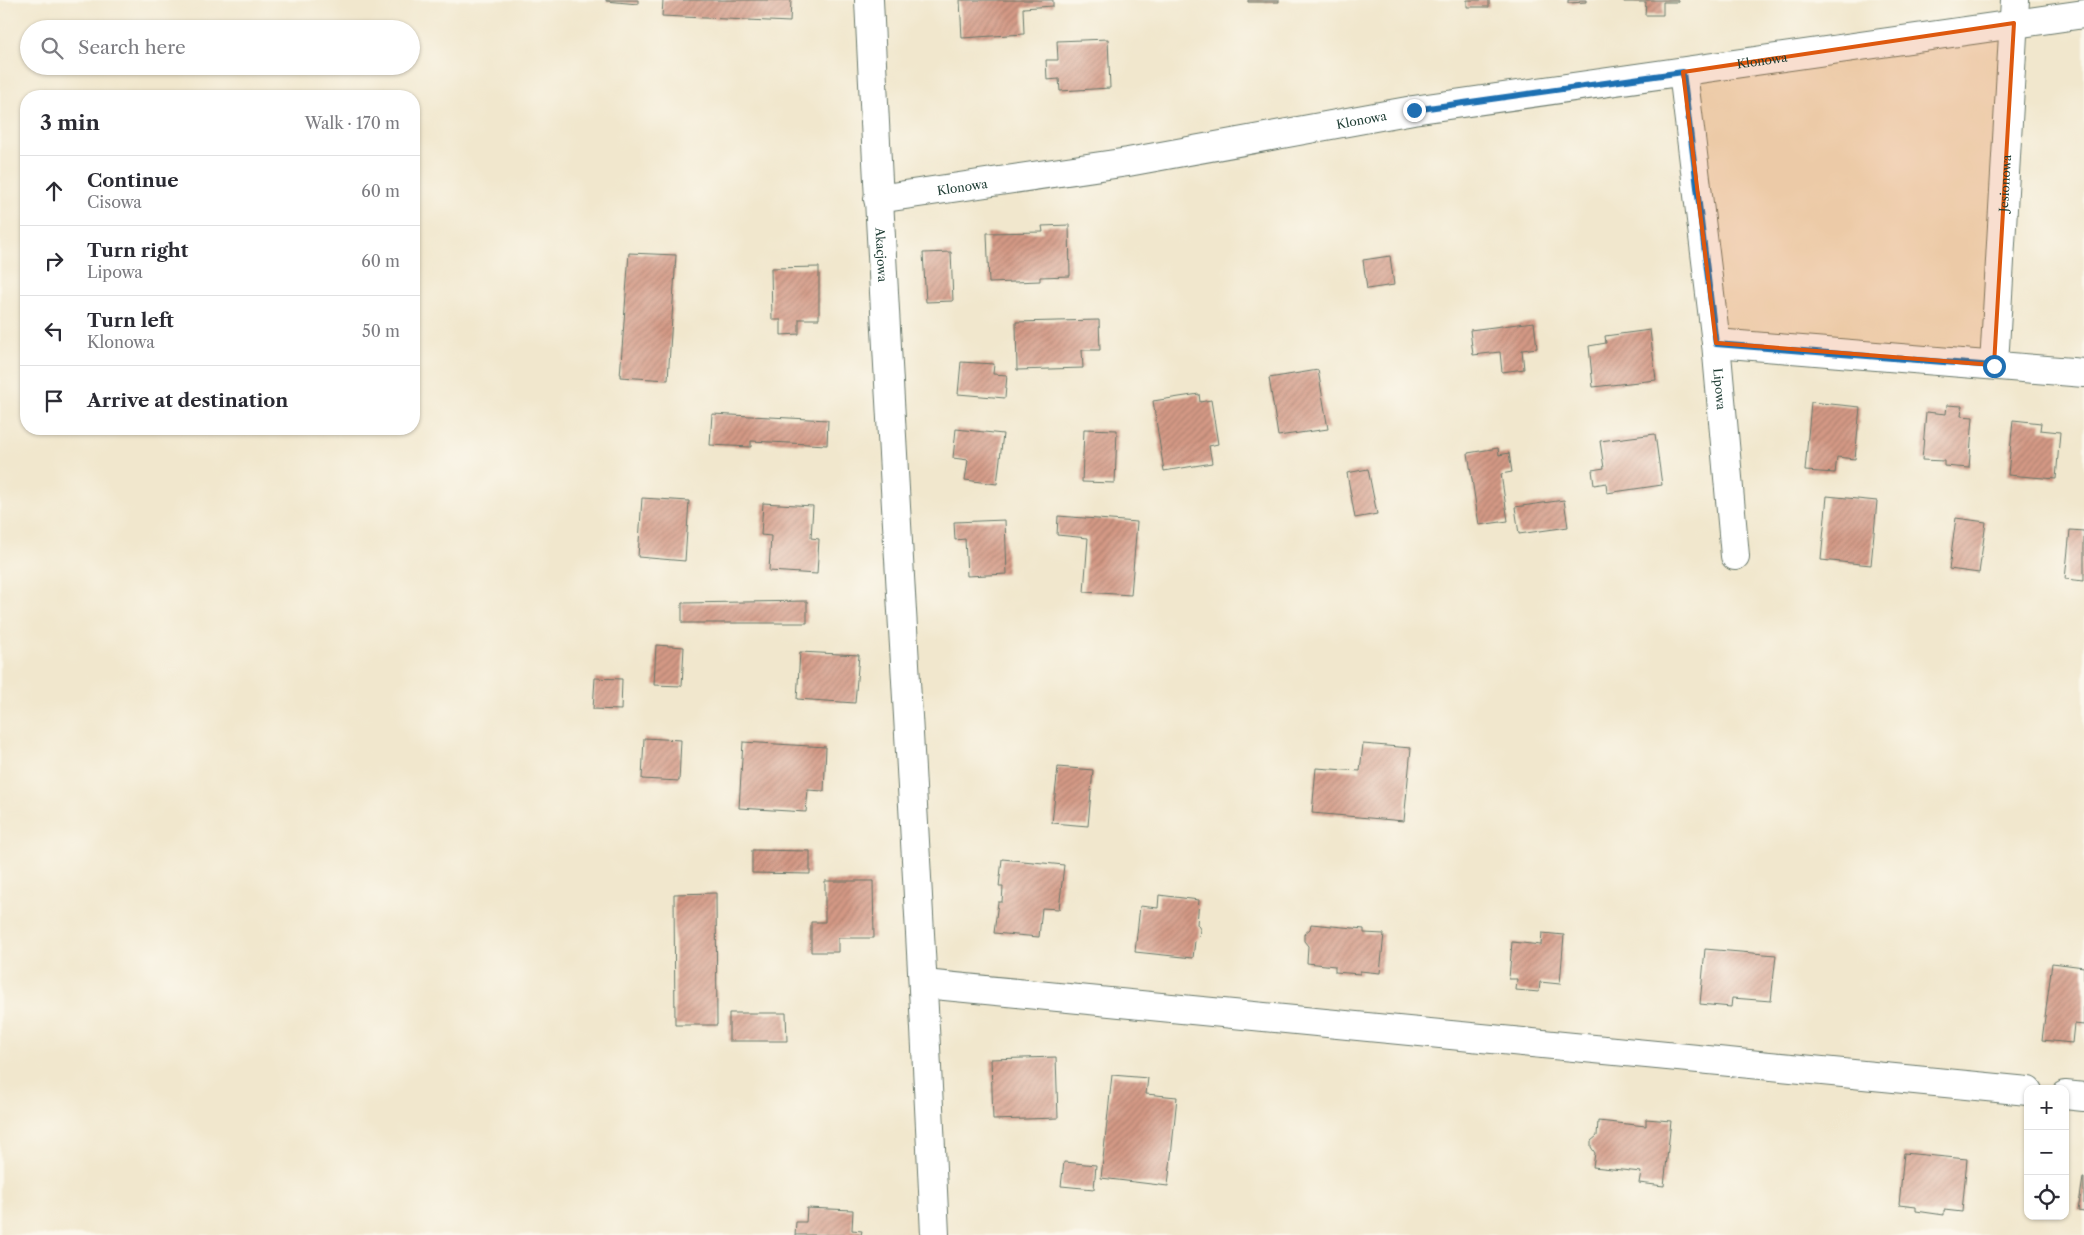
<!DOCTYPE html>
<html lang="en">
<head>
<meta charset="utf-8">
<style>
	:root { --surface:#fff; --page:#f7f7f7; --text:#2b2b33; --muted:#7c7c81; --line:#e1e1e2 }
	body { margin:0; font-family:"Libre Caslon Text",serif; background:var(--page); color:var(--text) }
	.controls { position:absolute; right:15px; bottom:15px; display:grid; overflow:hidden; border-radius:10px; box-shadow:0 1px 4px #0004 }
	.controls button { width:45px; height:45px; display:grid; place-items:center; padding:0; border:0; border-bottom:1px solid var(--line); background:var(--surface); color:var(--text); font:25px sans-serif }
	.stop { position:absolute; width:15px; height:15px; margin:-11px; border:4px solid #1f6fb2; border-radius:50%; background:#fff }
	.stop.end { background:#1f6fb2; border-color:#fff; box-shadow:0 1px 5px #0008 }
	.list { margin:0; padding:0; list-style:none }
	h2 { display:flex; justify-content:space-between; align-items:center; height:65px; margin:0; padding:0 20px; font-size:21px }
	h2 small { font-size:16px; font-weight:400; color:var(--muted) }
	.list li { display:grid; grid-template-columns:32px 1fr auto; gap:15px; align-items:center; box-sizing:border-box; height:70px; padding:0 20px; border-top:1px solid var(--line) }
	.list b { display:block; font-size:19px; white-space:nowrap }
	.list p { margin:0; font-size:16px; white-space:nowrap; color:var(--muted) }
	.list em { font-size:16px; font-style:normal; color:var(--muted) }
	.icon { flex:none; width:28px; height:28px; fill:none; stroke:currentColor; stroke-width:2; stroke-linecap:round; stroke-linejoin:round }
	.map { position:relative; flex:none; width:2084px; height:1235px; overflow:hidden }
	.search { position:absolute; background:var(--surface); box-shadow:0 1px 4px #0004; left:20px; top:20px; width:400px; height:55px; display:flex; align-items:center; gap:12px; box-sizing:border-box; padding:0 18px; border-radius:28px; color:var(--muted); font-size:19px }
	.panel { position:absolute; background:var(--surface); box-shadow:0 1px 4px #0004; left:20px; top:90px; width:400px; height:345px; border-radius:20px }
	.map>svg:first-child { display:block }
</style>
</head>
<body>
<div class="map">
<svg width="2084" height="1235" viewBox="0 0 2084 1235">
	<defs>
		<pattern id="building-hatch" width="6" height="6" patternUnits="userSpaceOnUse" patternTransform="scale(1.25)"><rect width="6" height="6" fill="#d49985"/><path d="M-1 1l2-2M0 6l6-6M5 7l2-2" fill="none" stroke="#ab7e6e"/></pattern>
	</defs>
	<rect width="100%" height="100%" fill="#fbf7ec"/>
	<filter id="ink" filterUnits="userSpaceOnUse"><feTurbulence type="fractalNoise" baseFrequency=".02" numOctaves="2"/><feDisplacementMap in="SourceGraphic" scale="10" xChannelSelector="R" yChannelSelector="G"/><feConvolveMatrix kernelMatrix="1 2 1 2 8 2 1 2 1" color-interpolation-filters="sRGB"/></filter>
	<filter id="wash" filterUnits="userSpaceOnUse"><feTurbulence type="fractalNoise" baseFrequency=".0096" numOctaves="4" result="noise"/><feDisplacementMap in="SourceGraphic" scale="20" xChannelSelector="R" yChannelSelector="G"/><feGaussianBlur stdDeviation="1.12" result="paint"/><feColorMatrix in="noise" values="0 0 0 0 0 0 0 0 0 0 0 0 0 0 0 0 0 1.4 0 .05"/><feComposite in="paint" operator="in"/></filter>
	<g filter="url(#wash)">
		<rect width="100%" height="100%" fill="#f1e7cd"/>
		<g id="blocks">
			<path fill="url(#building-hatch)" d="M606 0H638V4L606 1Z
				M663 0H791L790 22 662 16Z
				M960 0H1053V6L1023 8 1024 34 962 38Z
				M1248 0H1279V2H1248Z
				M1467 0H1489V7H1467Z
				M1568 0H1586V2L1568 3Z
				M1624 0H1678V2H1663V15H1645L1646 2H1624Z
				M1108 39 1110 88 1060 91 1059 79 1047 80 1046 60H1058L1057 41Z
				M1069 225 1070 276 1040 277V281L989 283 987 233 1043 232 1042 226Z
				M951 252 953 301 926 302 923 253Z
				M629 253 676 255 668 380 620 377Z
				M1390 256 1394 285 1367 289 1363 260Z
				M819 267V319H799V334L781 335V320H772L771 268Z
				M1099 320 1100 350H1082L1083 368 1017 370 1016 322Z
				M1534 322 1537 348 1522 350 1524 369 1502 372 1500 352 1473 355 1470 330Z
				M1650 330 1656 380 1593 387 1589 346 1606 343 1605 336Z
				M961 362 994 364 993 374 1007 375 1005 398 958 394Z
				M1318 370 1328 429 1278 436 1269 378Z
				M1199 394 1200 402 1211 400 1218 444 1209 446 1212 463 1164 471 1153 401Z
				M1811 402 1860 407 1855 459 1837 457 1835 473 1805 471Z
				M1947 405 1962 406 1961 416 1973 417 1969 468 1944 466V461L1922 460 1926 412 1946 414Z
				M712 414 828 420 827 445 751 441V447L710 445Z
				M2013 420 2041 423 2040 430 2060 432 2056 479 2008 475Z
				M956 429 1003 434 997 484 965 480 968 460 953 458Z
				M1084 429 1117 430 1115 483 1082 482Z
				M1655 434 1662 485 1607 493 1606 483 1594 485 1592 470 1604 468 1600 441Z
				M1498 448 1499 455 1509 453 1512 472 1501 474 1508 521 1479 525 1468 453Z
				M1368 469 1377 514 1355 518 1347 473Z
				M1827 496 1877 501 1871 565 1821 560Z
				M642 498 689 501 685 561 638 557Z
				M1564 500 1568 527 1519 534 1515 507Z
				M763 503 813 506 811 538 819 539 817 574 769 571 771 536 761 535Z
				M1058 516 1137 522 1131 595 1084 592 1088 538 1057 535Z
				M1956 518 1986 522 1979 573 1949 569Z
				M1005 520 1007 574 967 576 965 539 955 540 954 522Z
				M2070 530 2084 531V581L2065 579Z
				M807 601V623H682V603Z
				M656 645 684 647 682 686 654 685Z
				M800 652 859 655 855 703 797 699Z
				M595 678 622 679 621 710 593 709Z
				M644 738 681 740 679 781 642 779Z
				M743 742 826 747 824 791 808 790 806 812 739 808Z
				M1363 744 1411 748 1404 821 1312 813 1316 768 1360 771Z
				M1058 767 1093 770 1088 826 1052 823Z
				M752 850 810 851V874L752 873Z
				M1002 859 1064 865 1059 909 1042 908 1039 937 994 933 998 902H1002L1003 887H999Z
				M825 881H873L874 938H838V952H811V922H825Z
				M716 893 717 1025H675L674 894Z
				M1159 895 1199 900 1197 924 1200 929 1199 937 1195 941 1193 958 1135 952 1140 906 1158 908Z
				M1311 924 1364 929V933L1384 934 1380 973 1360 971V974L1335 972V966L1307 963 1308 946 1304 941V934L1310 929Z
				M1542 933 1564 935 1560 984 1540 982 1539 992 1516 990 1517 979H1509L1512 942 1541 945Z
				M1705 949 1776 955 1771 1001 1732 998 1731 1007 1700 1004Z
				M2052 963 2084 967V1025L2074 1024 2072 1043 2042 1040Z
				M729 1013H786L787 1041H729Z
				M1056 1057 1058 1118 993 1120 991 1059Z
				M1112 1075 1148 1078 1146 1094 1177 1097 1168 1186 1101 1178Z
				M1646 1119 1671 1121 1664 1186 1639 1183 1641 1172 1593 1167 1595 1153 1591 1147V1141L1597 1136 1598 1121 1646 1126Z
				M1904 1153 1967 1159 1962 1212 1944 1210V1215L1916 1211V1207L1899 1205Z
				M1064 1162 1096 1165 1094 1189 1061 1186Z
				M2083 1178H2084V1212L2078 1211Z
				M807 1208 853 1210 852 1230 862 1231 861 1235H795L796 1222H806Z"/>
		</g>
	</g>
	<g filter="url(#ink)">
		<use href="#blocks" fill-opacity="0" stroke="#68786a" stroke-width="1"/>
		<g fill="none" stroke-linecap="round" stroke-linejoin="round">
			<g stroke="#68786a" stroke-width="30">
				<g id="street">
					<path id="s1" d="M869 0C888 412 917 823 935 1235"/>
					<path id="s2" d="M1683 72 1716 343 1735 556"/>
					<path id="s3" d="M878 199 1128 162 1413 110 2084 14"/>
					<path d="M1716 343 2084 373"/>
					<path id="s4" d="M1994 365 2015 0"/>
					<path d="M924 984 2028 1091"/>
					<path d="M2065 1095 2084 1097"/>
				</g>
			</g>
			<use href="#street" stroke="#fff" stroke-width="28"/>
		</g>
	</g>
	<g fill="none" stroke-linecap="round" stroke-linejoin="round" filter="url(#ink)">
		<path stroke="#1f6fb2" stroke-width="6" d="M1414 110 1683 72 1716 344 1994 366"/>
	</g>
	<path fill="#de580e" fill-opacity="0.2" stroke="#de580e" stroke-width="4" stroke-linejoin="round" d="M2014 23 1994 365 1716 343 1683 72Z"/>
	<g text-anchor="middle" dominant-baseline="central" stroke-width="5" stroke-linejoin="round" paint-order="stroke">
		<g font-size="12" fill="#1f3d34" stroke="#fbf7ec">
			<text stroke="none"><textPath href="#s3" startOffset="895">Klonowa</textPath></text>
			<text stroke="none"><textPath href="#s3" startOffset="490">Klonowa</textPath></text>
			<text stroke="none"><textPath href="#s4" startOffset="182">Jesionowa</textPath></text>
			<text stroke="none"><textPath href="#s3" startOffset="85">Klonowa</textPath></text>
			<text stroke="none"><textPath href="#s1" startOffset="255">Akacjowa</textPath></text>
			<text stroke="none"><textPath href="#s2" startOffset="319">Lipowa</textPath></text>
		</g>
	</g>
</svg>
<div class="controls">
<button>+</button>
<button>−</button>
<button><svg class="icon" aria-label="locate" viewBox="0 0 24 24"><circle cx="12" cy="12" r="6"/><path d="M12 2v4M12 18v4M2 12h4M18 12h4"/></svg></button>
</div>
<div class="stop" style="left:1994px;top:366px"></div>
<div class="stop end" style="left:1414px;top:110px"></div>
<div class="search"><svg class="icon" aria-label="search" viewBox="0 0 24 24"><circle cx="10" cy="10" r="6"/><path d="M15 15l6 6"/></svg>Search here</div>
<section class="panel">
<h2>3 min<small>Walk · 170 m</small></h2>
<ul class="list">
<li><svg class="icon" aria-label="ahead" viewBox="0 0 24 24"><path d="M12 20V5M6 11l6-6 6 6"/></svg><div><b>Continue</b><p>Cisowa</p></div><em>60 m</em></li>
<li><svg class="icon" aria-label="right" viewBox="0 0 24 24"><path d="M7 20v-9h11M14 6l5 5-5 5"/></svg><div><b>Turn right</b><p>Lipowa</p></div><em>60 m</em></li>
<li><svg class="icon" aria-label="left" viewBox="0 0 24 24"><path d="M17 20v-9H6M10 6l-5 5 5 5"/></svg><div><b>Turn left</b><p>Klonowa</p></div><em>50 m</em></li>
<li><svg class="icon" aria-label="arrive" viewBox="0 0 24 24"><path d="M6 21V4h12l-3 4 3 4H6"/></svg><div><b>Arrive at destination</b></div></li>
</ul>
</section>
</div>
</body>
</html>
